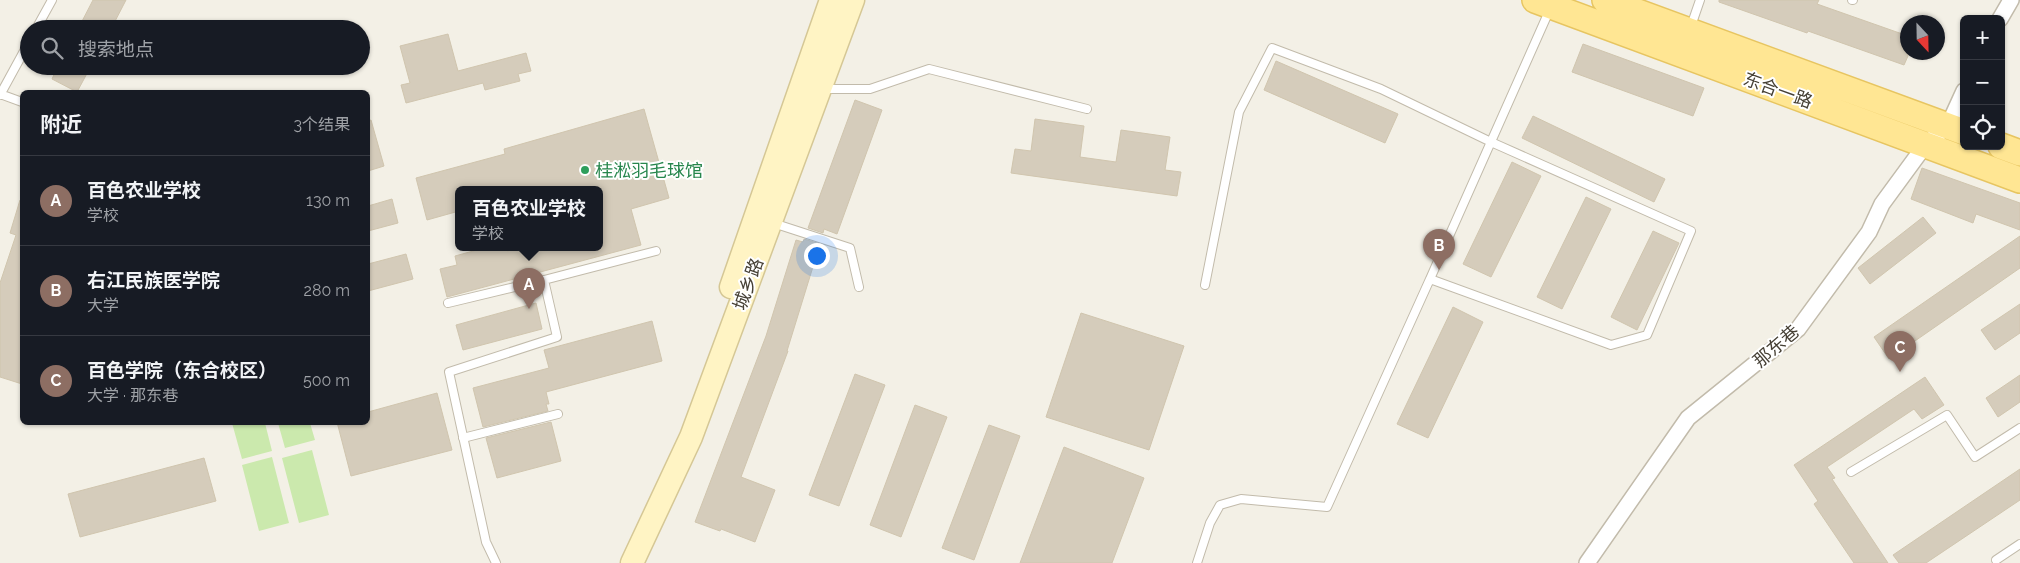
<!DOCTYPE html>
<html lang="zh">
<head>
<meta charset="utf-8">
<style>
	:root { --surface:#171b24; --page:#242831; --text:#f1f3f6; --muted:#9ea1a6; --line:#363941; --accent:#d93025 }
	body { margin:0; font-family:Raleway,"Noto Sans SC",sans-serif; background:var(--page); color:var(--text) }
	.controls { position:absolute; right:15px; top:15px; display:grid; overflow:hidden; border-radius:8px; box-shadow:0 1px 4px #0004 }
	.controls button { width:45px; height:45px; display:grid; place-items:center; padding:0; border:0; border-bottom:1px solid var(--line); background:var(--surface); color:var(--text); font:25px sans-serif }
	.compass { position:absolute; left:1900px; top:15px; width:45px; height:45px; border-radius:50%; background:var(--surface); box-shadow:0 1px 4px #0004; rotate:158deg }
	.you { position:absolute; left:816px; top:255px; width:18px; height:18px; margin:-12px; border:4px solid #fff; border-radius:50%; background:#1a73e8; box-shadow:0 0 0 8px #1a73e833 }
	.badge { display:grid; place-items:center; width:32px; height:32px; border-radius:50%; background:var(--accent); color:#fff; font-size:16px; font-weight:700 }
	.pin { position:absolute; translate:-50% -41px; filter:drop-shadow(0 1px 2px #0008) }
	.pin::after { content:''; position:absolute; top:26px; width:18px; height:15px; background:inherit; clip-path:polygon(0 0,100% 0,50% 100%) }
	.popup { position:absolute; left:455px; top:186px; width:148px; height:65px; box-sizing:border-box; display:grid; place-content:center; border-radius:8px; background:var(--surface); filter:drop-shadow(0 1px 4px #0005); font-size:16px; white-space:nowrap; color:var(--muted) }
	.popup b { font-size:19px; color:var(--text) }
	.popup::after { content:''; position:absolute; left:50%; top:100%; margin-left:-10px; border:10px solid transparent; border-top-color:var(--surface) }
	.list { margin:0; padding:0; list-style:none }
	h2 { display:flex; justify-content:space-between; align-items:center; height:65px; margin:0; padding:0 20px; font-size:21px }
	h2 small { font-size:16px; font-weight:400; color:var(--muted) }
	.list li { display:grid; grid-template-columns:32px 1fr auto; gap:15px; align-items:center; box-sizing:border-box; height:90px; padding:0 20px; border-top:1px solid var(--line) }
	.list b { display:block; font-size:19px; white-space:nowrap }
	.list p { margin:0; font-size:16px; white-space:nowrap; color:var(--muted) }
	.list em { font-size:16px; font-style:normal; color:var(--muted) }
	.icon { flex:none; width:28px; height:28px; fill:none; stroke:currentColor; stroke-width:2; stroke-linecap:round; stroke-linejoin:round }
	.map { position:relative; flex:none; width:2020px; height:563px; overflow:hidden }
	.search { position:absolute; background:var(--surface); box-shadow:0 1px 4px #0004; left:20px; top:20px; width:350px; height:55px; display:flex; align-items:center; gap:12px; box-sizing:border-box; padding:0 18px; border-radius:28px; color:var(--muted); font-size:19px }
	.panel { position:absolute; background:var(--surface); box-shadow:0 1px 4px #0004; left:20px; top:90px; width:350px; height:335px; border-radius:8px }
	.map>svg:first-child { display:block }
</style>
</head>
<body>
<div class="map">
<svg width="2020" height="563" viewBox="0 0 2020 563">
	<rect width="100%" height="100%" fill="#f3f0e6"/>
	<path fill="#cbe9ad" d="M232 423H265L272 451 242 459Z
		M278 423H310L315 440 285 448Z
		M312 450 329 515 299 523 282 458Z
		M272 457 289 523 259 531 242 465Z"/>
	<path fill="#d5ccbb" stroke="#d0c5ae" d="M93 0H126L111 29H78Z
		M1719 0H1819L1817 4 1908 36V56L1904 65 1808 31 1807 33 1719 2Z
		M448 34 458 71 526 53 531 71 518 74 520 81 485 90 483 83 406 103 401 85 410 83 400 46Z
		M1583 44 1704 88 1693 116 1572 72Z
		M1276 61 1398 114 1385 143 1264 90Z
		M58 66H91L77 92 52 79Z
		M855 100 882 110 837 234 824 229 823 233 808 228Z
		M644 109 669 198 631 209 641 245 447 297 440 269 457 265 455 256 484 248H507V251L520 248H599V190H459V211L427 220 416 178 505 154 504 149Z
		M1533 116 1665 179 1654 202 1522 138Z
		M1035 119 1084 126 1080 157 1116 162 1121 130 1170 137 1165 170 1181 172 1177 196 1011 173 1015 149 1031 151Z
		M371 120 384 166 368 171V121Z
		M1512 162 1541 176 1491 277 1463 264Z
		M1922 168 2020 203V230L1976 214 1973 223 1911 199Z
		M1586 197 1611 209 1562 309 1537 297Z
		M392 199 398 223 368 231V206Z
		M20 200 22 201V384L0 377V283L16 235 10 233Z
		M1923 217 1936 233 1870 284 1858 268Z
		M1653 231 1679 243 1637 330 1611 317Z
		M2020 236V268L1889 359 1874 337Z
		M804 239 820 244 787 351H788L741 477 775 490 755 542 721 529 720 531 695 522 766 336 796 240 803 242Z
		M406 254 413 279 368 291V264Z
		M536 303 542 329 463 350 456 325Z
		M2020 304V333L1995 350 1981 330Z
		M1453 307 1483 322 1428 438 1397 424Z
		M1081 313 1184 346 1149 450 1046 417Z
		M652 321 662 361 546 392 549 404H546L548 411 483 427 473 388 549 368 544 350Z
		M855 374 885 385 839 506 809 495Z
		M2020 375V402L1998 417 1986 398Z
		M1925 377 1944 405 1922 419 1914 409 1827 467 1835 478 1832 479 1888 563H1854L1814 504 1818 501 1794 465Z
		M437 393 452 450 351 476 337 422H368V412Z
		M915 405 947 417 901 537 870 525Z
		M551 422 561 461 497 478 486 438Z
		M989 425 1020 436 974 560 942 548Z
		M1064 447 1144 478 1112 563H1020Z
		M204 458 216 501 80 537 68 494Z
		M2020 469V500L1926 563H1899L1893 555Z"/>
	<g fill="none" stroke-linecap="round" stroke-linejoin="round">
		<g stroke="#c2bbab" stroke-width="10">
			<path id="service" d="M1852 0H1853
				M36 29 52 0
				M1690 29 1700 0
				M822 89H870L929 69 1087 109
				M0 94 22 102
				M0 95 29 42
				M773 223 850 248 859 287
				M1205 285 1239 112 1272 48 1381 89 1491 142 1691 231 1647 335 1611 345 1430 279 1550 9
				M448 303 544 280
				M463 438 558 414
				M1851 472 1947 415 1975 457 2020 428
				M1996 560 2020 544
				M496 563 486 542 449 372 557 337 544 280 656 251
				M1197 563 1210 523 1220 505 1241 499 1327 507 1430 279"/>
		</g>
		<g stroke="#c2bbab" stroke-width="18">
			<path id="minor" d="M2000 19 2011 0
				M1587 563 1688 418 1798 329 1869 232 1882 204 1926 144 1948 126 1964 91"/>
		</g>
		<g stroke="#d5c795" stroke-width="25">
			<path id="secondary" d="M731 287 831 0
				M632 563 691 437 853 0"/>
		</g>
		<g stroke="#e7c561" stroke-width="28">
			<path id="primary" d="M1535 0 2020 180
				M1605 0 1964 132
				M2001 146 2020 153"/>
		</g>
		<use href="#service" stroke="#fff" stroke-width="8"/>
		<use href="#minor" stroke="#fff" stroke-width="15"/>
		<use href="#secondary" stroke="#fff4c4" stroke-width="22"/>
		<use href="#primary" stroke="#ffe693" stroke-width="25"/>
	</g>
	<circle fill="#2e9e5b" stroke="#fff" stroke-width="2" cx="585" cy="170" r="5"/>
	<g text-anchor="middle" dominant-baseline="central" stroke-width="4" stroke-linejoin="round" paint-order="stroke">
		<g font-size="18" fill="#464035" stroke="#fff">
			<text transform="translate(1778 90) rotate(20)">东合一路</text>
			<text transform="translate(748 284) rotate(-70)">城乡路</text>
			<text transform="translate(1776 346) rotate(-41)">那东巷</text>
		</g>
		<g font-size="18" fill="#27864d" stroke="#fff" text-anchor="start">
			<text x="595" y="170">桂淞羽毛球馆</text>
		</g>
	</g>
</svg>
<div class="controls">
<button>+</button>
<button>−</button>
<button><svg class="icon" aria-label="locate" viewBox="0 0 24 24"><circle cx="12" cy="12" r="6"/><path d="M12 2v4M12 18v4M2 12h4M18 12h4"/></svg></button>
</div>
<svg class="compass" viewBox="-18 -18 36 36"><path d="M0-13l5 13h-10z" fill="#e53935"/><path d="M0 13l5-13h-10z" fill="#9ea1a6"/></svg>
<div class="you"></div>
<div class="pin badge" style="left:529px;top:309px;background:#8d6e63">A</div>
<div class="popup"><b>百色农业学校</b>学校</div>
<div class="pin badge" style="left:1439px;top:270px;background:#8d6e63">B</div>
<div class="pin badge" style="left:1900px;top:372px;background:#8d6e63">C</div>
<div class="search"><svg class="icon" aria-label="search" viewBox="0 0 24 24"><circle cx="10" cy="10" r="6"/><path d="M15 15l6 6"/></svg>搜索地点</div>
<section class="panel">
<h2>附近<small>3个结果</small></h2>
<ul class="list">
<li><span class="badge" style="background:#8d6e63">A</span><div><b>百色农业学校</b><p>学校</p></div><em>130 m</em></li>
<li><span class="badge" style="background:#8d6e63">B</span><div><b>右江民族医学院</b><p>大学</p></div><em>280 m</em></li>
<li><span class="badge" style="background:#8d6e63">C</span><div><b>百色学院（东合校区）</b><p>大学 · 那东巷</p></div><em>500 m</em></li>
</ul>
</section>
</div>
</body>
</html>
